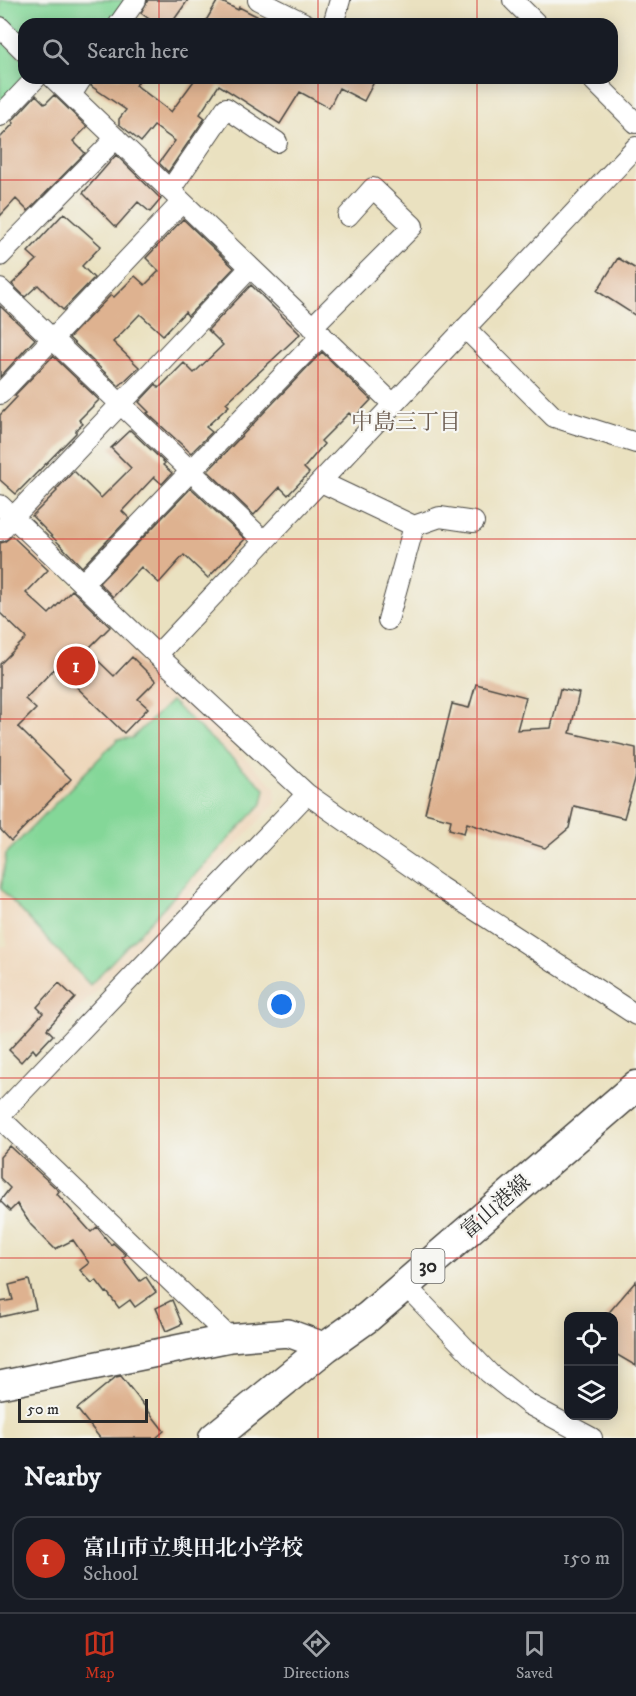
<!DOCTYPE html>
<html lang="en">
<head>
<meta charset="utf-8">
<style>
	:root { --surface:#171b24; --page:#242831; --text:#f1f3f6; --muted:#9ea1a6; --line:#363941; --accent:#c8321e }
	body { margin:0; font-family:"IM FELL DW Pica","Noto Serif JP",serif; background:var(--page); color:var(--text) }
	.controls { position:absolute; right:18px; bottom:18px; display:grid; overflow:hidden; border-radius:12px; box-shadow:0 3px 15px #0003 }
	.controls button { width:54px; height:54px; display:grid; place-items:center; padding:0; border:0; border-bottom:2px solid var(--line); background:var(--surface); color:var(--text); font:30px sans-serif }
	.scale { position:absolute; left:18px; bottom:15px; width:130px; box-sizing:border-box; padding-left:6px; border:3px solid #2b2b2b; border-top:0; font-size:16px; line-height:21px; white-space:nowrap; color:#2b2b2b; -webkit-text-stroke:4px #f6f6f2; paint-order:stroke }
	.you { position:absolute; left:282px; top:1005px; width:21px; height:21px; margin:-15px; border:4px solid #fff; border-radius:50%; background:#1a73e8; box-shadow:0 0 0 9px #1a73e833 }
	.badge { display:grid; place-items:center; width:39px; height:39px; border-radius:50%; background:var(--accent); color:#fff; font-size:20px; font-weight:700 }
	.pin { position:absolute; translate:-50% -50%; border:3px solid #fff; box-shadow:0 2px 6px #0006 }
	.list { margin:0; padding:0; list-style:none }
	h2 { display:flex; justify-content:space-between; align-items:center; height:78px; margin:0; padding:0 24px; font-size:26px }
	h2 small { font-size:20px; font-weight:400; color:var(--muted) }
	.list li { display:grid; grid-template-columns:39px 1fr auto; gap:18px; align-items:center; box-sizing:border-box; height:84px; margin:0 12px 12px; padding:0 12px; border:2px solid var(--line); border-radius:18px }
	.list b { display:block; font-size:22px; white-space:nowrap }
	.list p { margin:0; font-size:20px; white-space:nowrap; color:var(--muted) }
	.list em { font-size:20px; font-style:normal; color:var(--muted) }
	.icon { flex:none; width:33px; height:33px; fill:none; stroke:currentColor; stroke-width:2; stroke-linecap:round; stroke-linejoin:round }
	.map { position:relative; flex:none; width:636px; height:1438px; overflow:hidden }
	.search { position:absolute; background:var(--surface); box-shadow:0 3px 15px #0003; left:18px; right:18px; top:18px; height:66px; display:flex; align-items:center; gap:15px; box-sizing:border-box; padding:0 21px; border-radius:18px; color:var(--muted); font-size:22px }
	.sheet { height:174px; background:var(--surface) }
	nav { display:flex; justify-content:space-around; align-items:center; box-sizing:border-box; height:84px; border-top:2px solid var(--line); background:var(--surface); font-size:16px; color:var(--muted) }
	nav a { display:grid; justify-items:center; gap:3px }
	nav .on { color:var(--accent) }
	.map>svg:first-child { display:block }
</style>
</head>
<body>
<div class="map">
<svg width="636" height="1438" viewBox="0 0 636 1438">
	<rect width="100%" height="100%" fill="#f6f6f2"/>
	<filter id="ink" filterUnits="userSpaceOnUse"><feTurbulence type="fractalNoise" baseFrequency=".0167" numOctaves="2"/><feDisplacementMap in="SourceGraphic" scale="12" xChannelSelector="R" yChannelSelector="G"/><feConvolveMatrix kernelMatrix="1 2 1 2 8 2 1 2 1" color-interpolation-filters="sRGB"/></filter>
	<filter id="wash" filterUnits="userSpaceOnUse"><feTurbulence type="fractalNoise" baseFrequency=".008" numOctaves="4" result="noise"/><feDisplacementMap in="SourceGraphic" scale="24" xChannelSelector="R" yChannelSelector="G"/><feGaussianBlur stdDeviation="1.35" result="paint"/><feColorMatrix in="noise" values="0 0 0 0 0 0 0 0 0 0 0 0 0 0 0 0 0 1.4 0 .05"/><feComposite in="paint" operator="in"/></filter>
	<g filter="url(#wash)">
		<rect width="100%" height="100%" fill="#eae1c0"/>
		<path fill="#eed7bb" d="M11 534 20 535 275 787 276 803 64 1024 0 1033V947L8 945 0 920V545Z"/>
		<path fill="#84d798" stroke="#588162" stroke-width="1.5" d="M0 0H129L113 24H24V40L0 16Z
			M0 38 24 61V78L0 105Z
			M171 701 265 789 262 804 90 985 1 889 6 854 118 739 132 738Z"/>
		<g id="blocks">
			<path fill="#deb290" d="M148 0H188L171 24H156L141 13Z
				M218 0 238 10 239 7 272 24H204Z
				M94 78H141L136 85 171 112 196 78H376L364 101 339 88 329 108 300 92 280 124 219 85 200 114 205 118 168 172 159 163 175 141 154 126 141 142 119 124V119L126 110 91 86Z
				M36 95 45 104 54 95 87 127 73 141 85 153 28 211 16 199 0 216V138L14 123 12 121Z
				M116 155 161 199 150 212 138 202 116 227 83 193Z
				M64 213 101 246 82 266 94 278 63 310 38 285 25 297 12 284 37 260 28 252Z
				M183 219 234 268 188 316 185 312 163 335 140 314 113 342 139 367 119 386 69 338 111 295 114 297 135 276 145 285 159 271 146 258Z
				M618 258 636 269V316L597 291Z
				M251 285 300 334 226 403 229 406 206 427 212 432 191 453 147 413 149 412 139 402 156 384 159 388 184 363 194 373 223 345 208 330Z
				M0 306 35 339 0 377Z
				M322 352 371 400 354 418 349 413 321 441 324 444 304 468 309 473 288 495 280 487 254 515 208 471Z
				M53 356 99 400 79 420 83 424 76 430V433L16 494 0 480V415L17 397 15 395Z
				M130 430 165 463 163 465 172 473 162 484 154 477 122 511 129 518 82 567 32 516 57 491 56 490 74 471 101 498 131 468 111 448Z
				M191 488 245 539 208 578 184 555 159 583 141 567 113 597 99 583Z
				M12 536 48 570 26 593 49 614 72 590 110 627 87 650 114 676 132 657 156 681 138 699 148 708 124 733 56 667 25 699 36 709 18 727 71 779 11 841 0 829V664L26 638 0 613V543L4 542Z
				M476 684 526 697 517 730 551 728 560 689 579 693 570 733 636 748V776L624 818 574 806 569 828 545 848 467 823 464 833 449 829 451 820 425 813 452 704 469 708Z
				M59 983 75 998 47 1029 53 1035 36 1053 33 1049 21 1062 9 1050 43 1013 37 1007Z
				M10 1146 59 1191 57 1194 91 1232 97 1227 111 1245 113 1243 125 1254 126 1255 122 1258 140 1281 146 1277 156 1292 135 1307 130 1300 119 1308 107 1292 106 1293 96 1280 92 1283 80 1270 89 1263 73 1240 55 1249 31 1225 17 1204 10 1211 0 1201 10 1188 0 1178V1157Z
				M29 1280 36 1309 0 1317V1302L13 1300 9 1285Z
				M636 1281V1366L614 1353V1317H605Z
				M172 1300 182 1324 166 1331 156 1308Z
				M121 1376 164 1431 156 1438H100L77 1409 116 1377Z"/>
		</g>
	</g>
	<g filter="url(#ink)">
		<use href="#blocks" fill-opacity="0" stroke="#484641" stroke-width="1.5"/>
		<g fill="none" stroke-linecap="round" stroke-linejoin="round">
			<g stroke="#484641" stroke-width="22">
				<path id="street" d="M258 0 306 24
					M513 0 537 24
					M119 24 136 0
					M333 24 340 0
					M0 27 24 51
					M53 78 393 404
					M591 78 636 123
					M71 95 82 78
					M0 116 36 78
					M170 190 226 108 277 142
					M0 256 116 138
					M0 289 264 541
					M312 327 413 226 373 188 348 216
					M465 328 554 417 636 443
					M0 394 182 202
					M321 482 414 526 388 620
					M0 505 157 655 307 794 440 887 636 1015
					M414 526 440 517 474 522
					M0 531 250 268
					M82 584 322 335
					M157 655 636 147
					M0 1115 307 794
					M0 1118 230 1338
					M405 1285 489 1373 528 1404 592 1438"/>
			</g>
			<g stroke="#484641" stroke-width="30">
				<path id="secondary" d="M0 1385 230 1338 288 1333 326 1347"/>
			</g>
			<g stroke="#484641" stroke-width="33">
				<path id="primary" d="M214 1438 326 1347 368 1317 636 1086"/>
			</g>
			<use href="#street" stroke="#fff" stroke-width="20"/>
			<use href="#secondary" stroke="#fff" stroke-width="27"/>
			<use href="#primary" stroke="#fff" stroke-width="30"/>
		</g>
	</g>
	<path fill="none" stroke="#d62828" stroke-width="1.5" stroke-opacity="0.55" d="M159 0V24M318 0V24M477 0V24M159 78V1438M318 78V1438M477 78V1438M0 180H636M0 360H636M0 539H636M0 719H636M0 899H636M0 1078H636M0 1258H636"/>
	<g text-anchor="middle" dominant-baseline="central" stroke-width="4.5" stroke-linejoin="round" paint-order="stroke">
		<rect fill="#f6f6f2" stroke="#686867" stroke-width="1.5" x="411.5" y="1249" width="33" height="34" rx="4.5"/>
		<g font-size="20" font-weight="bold" fill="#2b2b2b">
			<text x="428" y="1266">30</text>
		</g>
		<g font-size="21" fill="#2b2b2b" stroke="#f6f6f2">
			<text transform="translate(496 1207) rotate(-41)">富山港線</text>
		</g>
		<g font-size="22" fill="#6a5a4e" stroke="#f6f6f2">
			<text x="406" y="422">中島三丁目</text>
		</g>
	</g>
</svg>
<div class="controls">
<button><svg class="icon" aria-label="locate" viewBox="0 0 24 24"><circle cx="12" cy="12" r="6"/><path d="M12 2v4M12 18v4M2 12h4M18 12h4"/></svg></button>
<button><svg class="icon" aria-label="layers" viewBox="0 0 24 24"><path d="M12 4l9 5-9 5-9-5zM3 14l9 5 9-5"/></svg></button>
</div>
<div class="scale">50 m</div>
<div class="you"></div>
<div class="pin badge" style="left:76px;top:666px">1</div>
<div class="search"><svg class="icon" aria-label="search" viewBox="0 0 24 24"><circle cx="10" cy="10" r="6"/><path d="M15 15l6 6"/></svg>Search here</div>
</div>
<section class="sheet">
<h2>Nearby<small></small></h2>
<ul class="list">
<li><span class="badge">1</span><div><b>富山市立奥田北小学校</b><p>School</p></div><em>150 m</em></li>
</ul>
</section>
<nav>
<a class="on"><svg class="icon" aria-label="map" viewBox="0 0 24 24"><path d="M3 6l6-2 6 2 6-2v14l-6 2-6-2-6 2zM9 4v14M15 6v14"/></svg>Map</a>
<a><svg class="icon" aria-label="directions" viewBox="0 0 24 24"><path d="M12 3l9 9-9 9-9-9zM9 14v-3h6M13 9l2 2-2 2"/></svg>Directions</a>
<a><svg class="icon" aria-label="saved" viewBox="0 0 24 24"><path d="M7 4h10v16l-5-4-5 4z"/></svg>Saved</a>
</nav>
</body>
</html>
